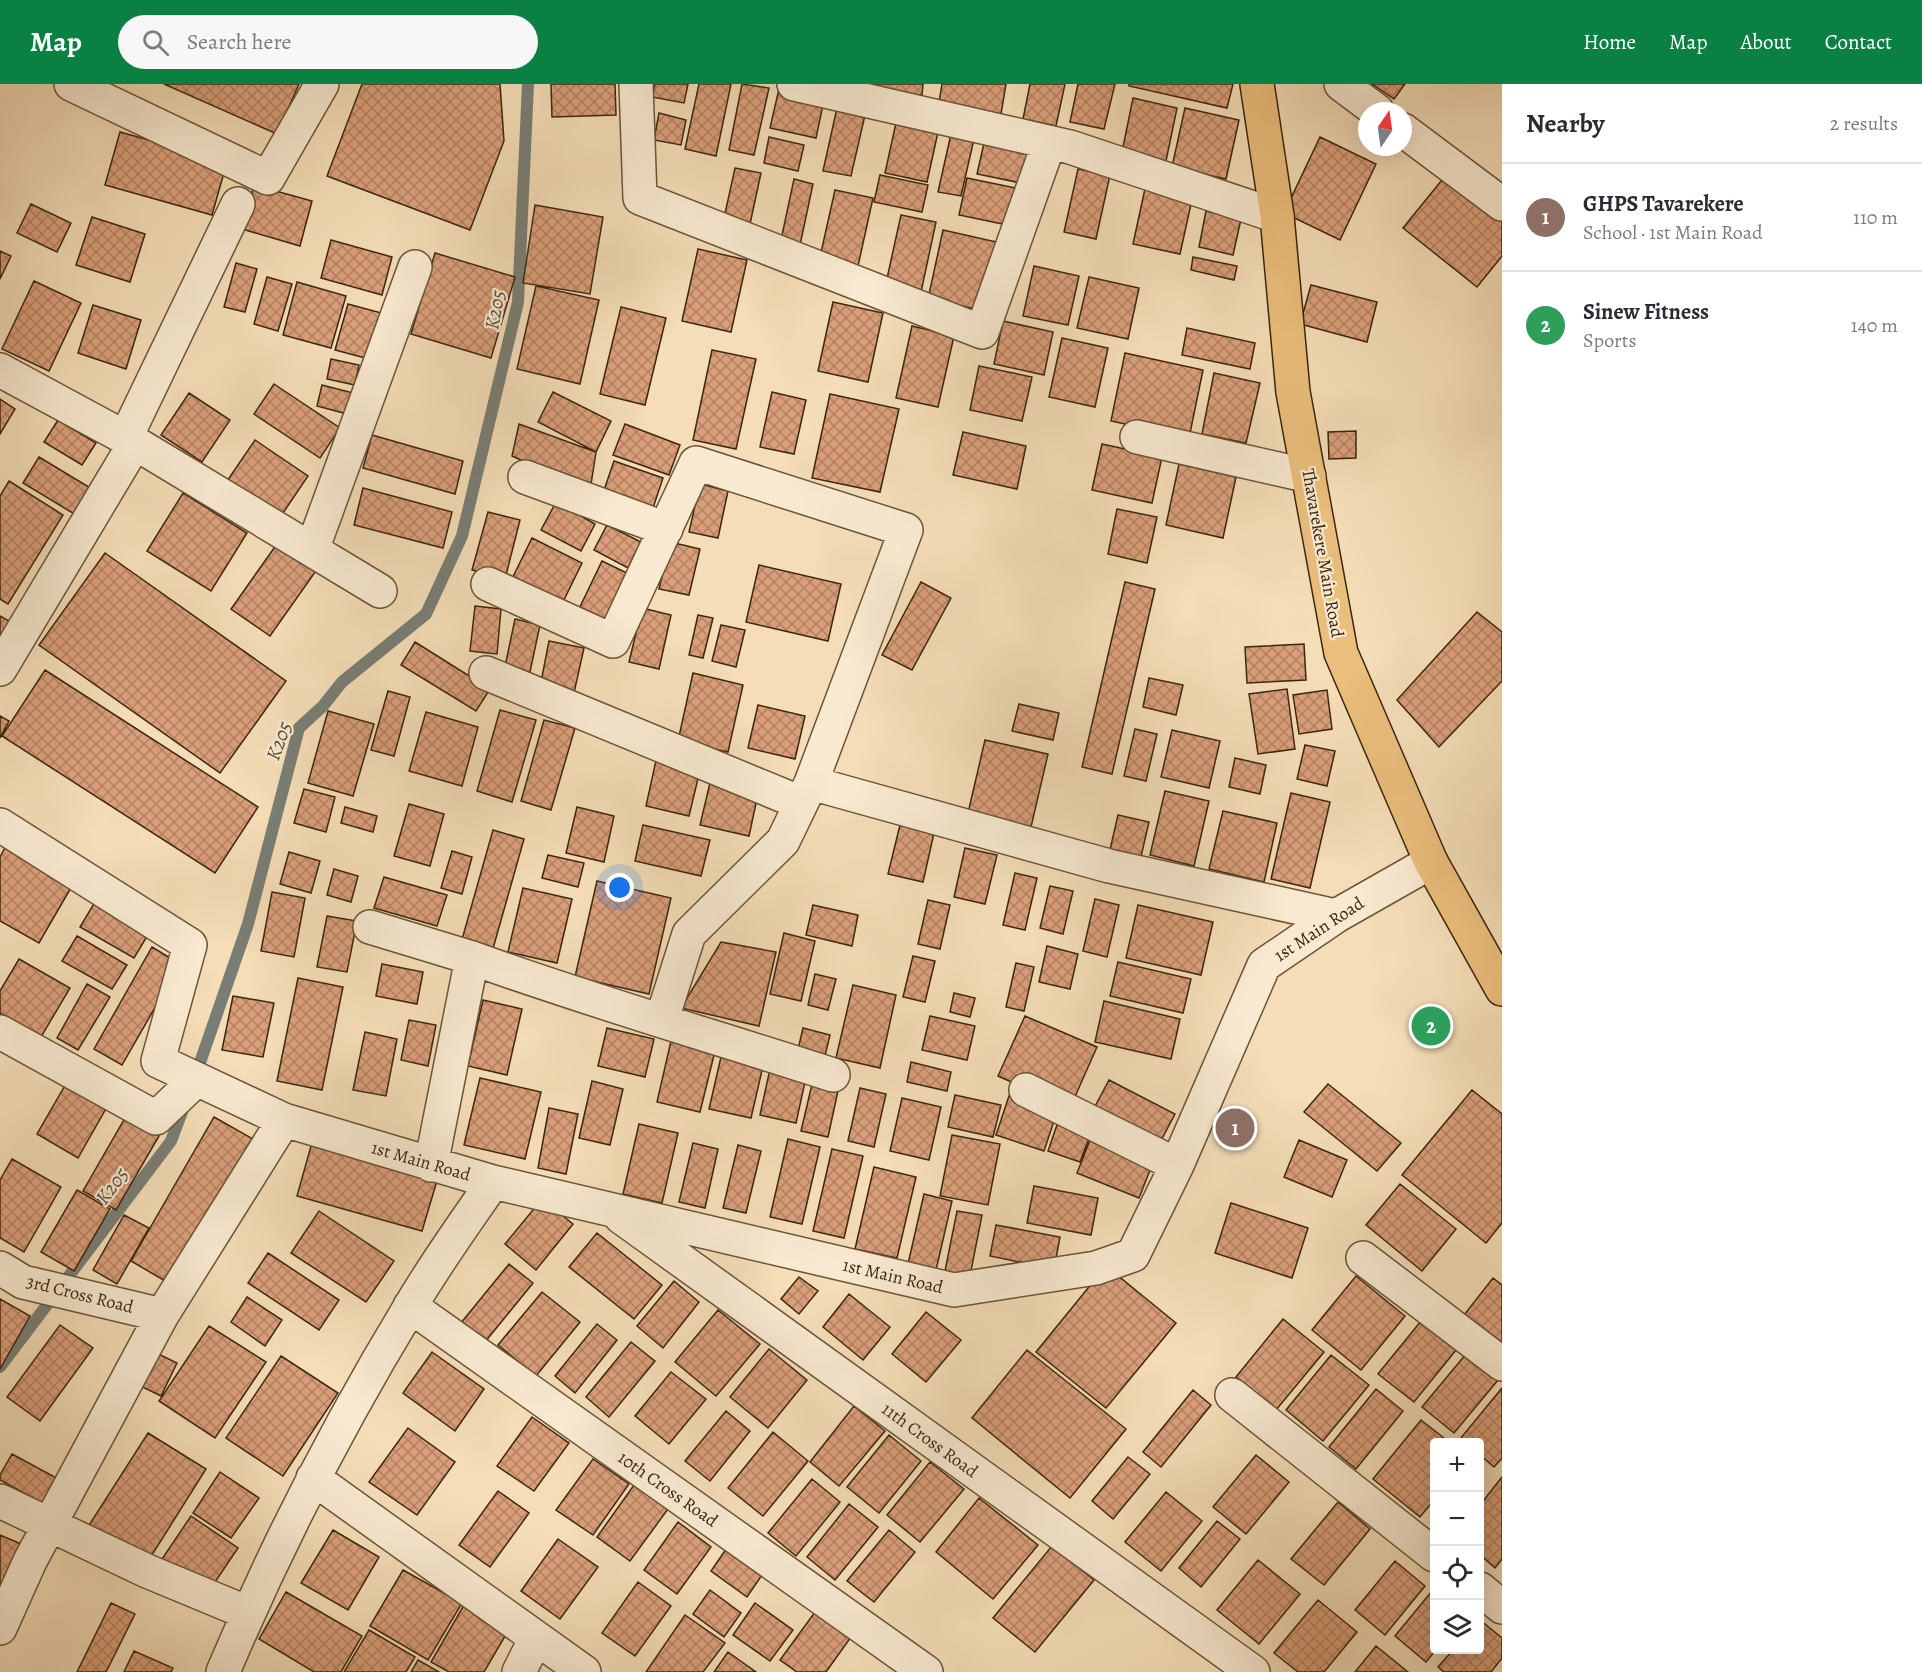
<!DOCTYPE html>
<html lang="en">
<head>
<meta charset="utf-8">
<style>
	:root { --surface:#fff; --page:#f7f7f7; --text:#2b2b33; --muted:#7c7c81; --line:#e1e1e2; --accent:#0b8043 }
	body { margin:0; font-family:Alegreya,serif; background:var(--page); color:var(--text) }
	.controls { position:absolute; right:18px; bottom:18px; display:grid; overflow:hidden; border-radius:6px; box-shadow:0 6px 24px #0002 }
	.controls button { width:54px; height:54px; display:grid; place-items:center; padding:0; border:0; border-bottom:2px solid var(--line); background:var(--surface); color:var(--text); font:30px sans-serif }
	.compass { position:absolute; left:1358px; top:18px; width:54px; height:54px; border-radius:50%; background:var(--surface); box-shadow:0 6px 24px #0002; rotate:13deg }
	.you { position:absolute; left:620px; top:804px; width:21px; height:21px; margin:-15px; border:4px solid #fff; border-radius:50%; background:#1a73e8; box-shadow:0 0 0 9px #1a73e833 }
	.badge { display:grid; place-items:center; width:39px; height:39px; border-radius:50%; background:var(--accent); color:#fff; font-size:20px; font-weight:700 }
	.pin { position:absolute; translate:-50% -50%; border:3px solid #fff; box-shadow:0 2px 6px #0006 }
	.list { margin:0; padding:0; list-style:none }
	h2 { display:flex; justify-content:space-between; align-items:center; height:78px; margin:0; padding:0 24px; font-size:26px }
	h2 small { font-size:20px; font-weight:400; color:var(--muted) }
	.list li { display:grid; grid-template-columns:39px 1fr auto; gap:18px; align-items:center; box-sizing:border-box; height:108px; padding:0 24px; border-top:2px solid var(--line) }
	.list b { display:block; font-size:22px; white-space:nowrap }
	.list p { margin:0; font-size:20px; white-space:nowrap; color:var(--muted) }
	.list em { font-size:20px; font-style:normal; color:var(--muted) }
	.icon { flex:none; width:33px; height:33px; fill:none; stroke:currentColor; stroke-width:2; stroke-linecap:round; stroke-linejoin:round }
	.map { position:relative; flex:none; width:1502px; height:1588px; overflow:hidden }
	header { display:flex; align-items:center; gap:36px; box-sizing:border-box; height:84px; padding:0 30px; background:var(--accent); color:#fff }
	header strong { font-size:28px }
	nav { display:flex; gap:33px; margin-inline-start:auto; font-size:21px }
	.search { width:420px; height:54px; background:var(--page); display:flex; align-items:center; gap:15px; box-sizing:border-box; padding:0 21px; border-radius:33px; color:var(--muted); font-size:22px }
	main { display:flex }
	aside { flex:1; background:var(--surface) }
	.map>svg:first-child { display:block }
</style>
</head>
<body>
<header>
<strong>Map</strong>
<div class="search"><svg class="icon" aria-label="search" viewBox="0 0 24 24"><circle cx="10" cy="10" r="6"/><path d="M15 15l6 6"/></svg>Search here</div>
<nav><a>Home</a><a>Map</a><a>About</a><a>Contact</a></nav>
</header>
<main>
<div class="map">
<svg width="1502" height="1588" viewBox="0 0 1502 1588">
	<defs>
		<pattern id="building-cross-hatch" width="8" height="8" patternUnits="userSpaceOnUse" patternTransform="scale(1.5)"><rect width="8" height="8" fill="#da9f7a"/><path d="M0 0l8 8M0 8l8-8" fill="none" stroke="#b28162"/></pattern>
	</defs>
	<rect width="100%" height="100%" fill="#f4ddb7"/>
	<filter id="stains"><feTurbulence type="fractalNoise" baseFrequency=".00333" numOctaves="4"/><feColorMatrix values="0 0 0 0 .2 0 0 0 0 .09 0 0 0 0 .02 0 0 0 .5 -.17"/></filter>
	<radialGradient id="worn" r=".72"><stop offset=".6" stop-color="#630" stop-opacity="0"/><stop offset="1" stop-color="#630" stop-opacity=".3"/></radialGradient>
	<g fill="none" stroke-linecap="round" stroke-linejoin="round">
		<path stroke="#797e75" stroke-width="12" d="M195 993 248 840 299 644 323 622 342 598 426 530 462 452 518 218 528 0
			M0 1283 171 1057 185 1020"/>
	</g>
	<path fill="url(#building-cross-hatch)" stroke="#3c260e" stroke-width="1.5" d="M164 0H299L277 50Z
		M362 0H500L504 57 470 146 327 92Z
		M551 0H615L616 31 552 33Z
		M655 0H688L684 19 652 13Z
		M699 0H731L716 72 685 65Z
		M742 0 769 4 754 71 729 66Z
		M848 0H923L922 11 848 7Z
		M942 0H1006L999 42 937 31Z
		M1030 0H1065L1056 42 1023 35Z
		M1078 0H1115L1104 45 1070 38Z
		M1129 0H1233L1227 24 1129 2Z
		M1372 0H1405L1394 15Z
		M779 5 824 16 816 54 770 44Z
		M1133 14 1177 24 1166 77 1122 68Z
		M837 24 865 31 851 92 823 87Z
		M1185 24 1239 36 1226 95 1172 83Z
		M659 29 686 36 681 61 654 56Z
		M896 39 938 48 927 98 885 89Z
		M120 48 227 78 212 131 105 101Z
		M951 50 974 55 961 112 938 108Z
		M769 53 804 61 798 87 764 79Z
		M1320 53 1376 80 1340 156 1284 129Z
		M985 55 1033 65 1026 100 977 90Z
		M735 84 761 89 750 140 724 134Z
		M1078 85 1110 91 1096 155 1064 148Z
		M880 91 928 101 922 128 874 118Z
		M1446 91 1502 136V172L1477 203 1403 144Z
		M967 94 1025 106 1017 143 959 131Z
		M794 95 813 100 800 161 781 156Z
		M1146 100 1193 111 1180 170 1133 160Z
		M254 101 312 117 300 162 242 145Z
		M835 106 873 114 858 182 820 173Z
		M31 120 71 139 57 168 17 149Z
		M535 121 603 133 590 210 523 199Z
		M1206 127 1241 135 1233 171 1199 163Z
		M901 131 936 138 921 208 886 199Z
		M92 133 145 150 130 198 76 181Z
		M943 146 1001 159 986 227 928 215Z
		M331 156 392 173 382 211 321 194Z
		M698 165 747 176 731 248 682 237Z
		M0 167 11 172 0 195Z
		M435 169 515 193 491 274 411 250Z
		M1193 173 1237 182 1234 196 1191 186Z
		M236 179 257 185 245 228 224 223Z
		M1034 182 1079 192 1068 241 1023 232Z
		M267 193 292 200 278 247 254 240Z
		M1089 193 1139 204 1128 255 1077 244Z
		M34 197 81 219 49 287 2 265Z
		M297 198 346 212 331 264 283 251Z
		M1311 201 1377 218 1367 258 1300 240Z
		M536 202 599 216 580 300 517 285Z
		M833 218 883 229 868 298 818 287Z
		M348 220 385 230 373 276 335 266Z
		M93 221 141 236 126 285 78 269Z
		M621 223 666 234 645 321 600 310Z
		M1003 237 1053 248 1044 291 994 280Z
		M912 242 954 252 938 323 896 314Z
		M1187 244 1255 259 1250 285 1182 271Z
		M1062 254 1108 264 1095 323 1049 313Z
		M712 266 756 275 736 365 693 356Z
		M1125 269 1203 286 1189 354 1111 337Z
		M331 275 359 281 355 301 327 295Z
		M979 282 1032 293 1022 337 970 326Z
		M1214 289 1260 299 1246 359 1202 350Z
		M274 300 340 344 320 374 254 330Z
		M322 301 357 310 351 331 317 322Z
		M553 308 611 337 596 368 538 338Z
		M772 308 806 316 794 370 760 363Z
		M189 309 230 336 202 378 161 351Z
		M830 310 899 325 880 408 812 394Z
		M0 315 15 325 0 350Z
		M58 336 96 359 82 381 44 358Z
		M519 340 596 368 590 407 512 372Z
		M625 340 680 361 669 391 613 371Z
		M1356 347V374L1329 375 1328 348Z
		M963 348 1026 362 1017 405 953 391Z
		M372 351 463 377 455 410 363 384Z
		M255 356 308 392 281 432 227 397Z
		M1102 360 1162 373 1152 419 1092 406Z
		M39 373 92 405 76 431 23 399Z
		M614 377 663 394 651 430 603 409Z
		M1179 380 1236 393 1223 454 1166 441Z
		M9 397 63 431 8 520 0 515V412Z
		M700 400 728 407 718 454 689 448Z
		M363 404 452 428 443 464 354 441Z
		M183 409 247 449 211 507 147 467Z
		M556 418 595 440 581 467 541 446Z
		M1117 425 1157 433 1147 479 1108 470Z
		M488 428 520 436 505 495 472 486Z
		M607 441 641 458 628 484 594 466Z
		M532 454 582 479 559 526 509 501Z
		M279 457 318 484 270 552 231 525Z
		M670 458 700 465 689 511 659 505Z
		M105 469 286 597 220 689 39 561Z
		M602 477 627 489 602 542 578 527Z
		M759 481 841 500 828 557 746 538Z
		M921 498 951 514 912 586 882 571Z
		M1125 498 1155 505 1112 690 1082 683Z
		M475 522 501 525 497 570 470 567Z
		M642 524 671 531 659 585 629 578Z
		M1477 528 1502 548V597L1439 663 1397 616Z
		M698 531 713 534 703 574 689 571Z
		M0 532 16 541 0 571Z
		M515 535 540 541 528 597 503 592Z
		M721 541 745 546 736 583 712 577Z
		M549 557 584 564 574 609 540 603Z
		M415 558 490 605 476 627 401 581Z
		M1304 560 1306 596 1247 599 1245 563Z
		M45 586 258 723 215 789 2 652Z
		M693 589 743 601 728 668 678 657Z
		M1149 594 1183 601 1176 631 1143 623Z
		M1287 605 1295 665 1258 670 1249 610Z
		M1327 606 1332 645 1299 650 1293 611Z
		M388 607 410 613 394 672 371 666Z
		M1019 620 1059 629 1053 656 1012 647Z
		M758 621 805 632 795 675 748 664Z
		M500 626 536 636 512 718 477 707Z
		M328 627 374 640 353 712 308 699Z
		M426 628 478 643 462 702 409 687Z
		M0 632 9 637 0 654Z
		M544 636 575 644 551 726 521 717Z
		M1135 645 1157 650 1146 697 1124 692Z
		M1172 646 1220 657 1209 704 1161 693Z
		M985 656 1048 670 1031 743 968 729Z
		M1305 661 1335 667 1327 702 1297 695Z
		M657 672 701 682 689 732 646 722Z
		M1235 674 1266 681 1260 710 1229 703Z
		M710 699 758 710 749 752 700 741Z
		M304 705 335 713 326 748 294 739Z
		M1165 707 1209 717 1194 782 1150 771Z
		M1291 709 1330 718 1310 804 1271 795Z
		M409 720 444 730 430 782 394 772Z
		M345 723 377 732 373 748 341 739Z
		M577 723 614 732 604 778 566 769Z
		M1223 727 1277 739 1264 798 1209 785Z
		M1118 731 1149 738 1140 777 1109 770Z
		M643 741 710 756 701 792 635 777Z
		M900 741 934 749 923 798 888 790Z
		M493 746 524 755 492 868 461 859Z
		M9 756 76 795 39 859 0 837V773Z
		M965 764 997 771 985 820 954 813Z
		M452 767 472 773 462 810 441 804Z
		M289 768 320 777 311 809 280 800Z
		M548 771 584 779 578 803 542 794Z
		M334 785 358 792 351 818 327 811Z
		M1015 789 1037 794 1025 846 1003 841Z
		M384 793 447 811 437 842 374 824Z
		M597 797 671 814 649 910 575 893Z
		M1050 802 1073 807 1063 850 1040 844Z
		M523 804 572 815 557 879 508 868Z
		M272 808 305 814 294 873 261 867Z
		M1095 815 1119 821 1107 873 1083 867Z
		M928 816 950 821 940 865 918 860Z
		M95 818 149 849 134 874 80 843Z
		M813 821 858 831 852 862 806 851Z
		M1138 821 1213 838 1201 891 1126 874Z
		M327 832 357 837 347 888 317 883Z
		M784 849 815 857 801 917 770 910Z
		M77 852 127 881 112 905 62 877Z
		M721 858 776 868 759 942 681 924Z
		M1047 862 1078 870 1070 905 1039 898Z
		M152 863 180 880 122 981 94 965Z
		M913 872 935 877 925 918 903 913Z
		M19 875 70 904 41 953 0 929V907Z
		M1118 878 1191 895 1183 929 1110 912Z
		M1016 879 1034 883 1024 927 1006 923Z
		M382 880 423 888 417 920 376 912Z
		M815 890 836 895 828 926 808 921Z
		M298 894 343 903 322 1006 277 997Z
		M87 900 110 913 78 966 57 954Z
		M853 901 896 911 880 984 836 974Z
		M954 909 975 914 970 933 950 928Z
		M233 912 274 919 263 973 222 966Z
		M483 916 522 925 507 991 468 982Z
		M1104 917 1180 935 1171 975 1095 958Z
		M930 932 975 942 967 976 922 966Z
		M1025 932 1097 963 1070 1024 998 992Z
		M409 936 436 941 428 982 401 976Z
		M607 944 654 955 645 993 598 982Z
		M803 944 830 951 823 980 796 974Z
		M365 948 397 955 386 1012 353 1006Z
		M671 957 715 967 700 1028 657 1018Z
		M721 973 763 982 751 1034 709 1025Z
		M911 978 951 988 947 1007 907 998Z
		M770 985 806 993 796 1039 760 1031Z
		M480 994 541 1008 525 1075 464 1061Z
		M813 996 839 1002 828 1053 801 1047Z
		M1109 996 1175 1030 1157 1064 1091 1030Z
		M592 997 623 1005 610 1061 579 1054Z
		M67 998 108 1021 78 1074 37 1050Z
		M1328 1000 1401 1059 1377 1087 1304 1028Z
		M860 1004 886 1010 874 1063 848 1057Z
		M1472 1006 1502 1030V1139L1486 1159 1402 1091Z
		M955 1011 1001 1021 993 1053 948 1043Z
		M1009 1012 1057 1028 1044 1067 996 1051Z
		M902 1014 941 1023 929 1076 890 1067Z
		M549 1024 578 1030 566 1090 538 1084Z
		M214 1033 260 1059 177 1204 131 1177Z
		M125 1034 159 1052 116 1126 83 1107Z
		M1059 1035 1092 1046 1080 1078 1048 1067Z
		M639 1040 678 1049 662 1119 623 1110Z
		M952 1051 1000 1060 988 1121 940 1112Z
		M1092 1051 1154 1076 1139 1114 1077 1089Z
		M313 1055 439 1090 422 1147 297 1112Z
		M788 1055 820 1063 802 1140 770 1133Z
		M1299 1056 1347 1076 1332 1113 1284 1093Z
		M693 1059 718 1065 705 1124 679 1118Z
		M738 1061 761 1067 746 1129 723 1124Z
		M832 1065 863 1072 844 1154 813 1147Z
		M12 1075 61 1103 24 1168 0 1154V1096Z
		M874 1083 916 1093 897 1174 855 1165Z
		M1400 1100 1456 1145 1422 1187 1366 1141Z
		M1034 1102 1098 1114 1091 1151 1027 1139Z
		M77 1106 110 1125 74 1187 41 1168Z
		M924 1110 952 1117 936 1186 908 1180Z
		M542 1115 573 1140 536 1186 505 1160Z
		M1231 1119 1308 1144 1292 1194 1215 1169Z
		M319 1127 394 1177 366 1218 291 1169Z
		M957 1127 982 1131 970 1192 945 1187Z
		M124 1131 149 1144 117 1200 93 1186Z
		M996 1141 1060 1153 1054 1185 990 1172Z
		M597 1149 662 1201 634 1235 569 1183Z
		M268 1169 339 1216 319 1246 248 1199Z
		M509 1180 533 1199 485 1258 461 1239Z
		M1106 1182 1176 1239 1106 1324 1036 1268Z
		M1356 1192 1405 1232 1361 1286 1312 1246Z
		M799 1193 818 1207 799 1230 781 1215Z
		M1493 1194 1502 1201V1261L1464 1231Z
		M674 1197 699 1218 663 1264 637 1242Z
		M542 1208 580 1238 536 1292 498 1261Z
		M849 1210 890 1243 863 1276 823 1243Z
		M247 1213 282 1236 265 1262 231 1238Z
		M0 1215 30 1232 0 1285Z
		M718 1226 760 1260 716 1312 675 1278Z
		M926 1228 961 1256 926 1298 892 1270Z
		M1283 1235 1324 1268 1276 1326 1236 1293Z
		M1421 1237 1456 1266 1414 1318 1378 1290Z
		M597 1240 617 1256 575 1309 555 1292Z
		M60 1241 93 1264 40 1337 7 1313Z
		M209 1242 266 1278 215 1354 159 1317Z
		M631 1258 655 1277 609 1333 586 1313Z
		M146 1264 177 1279 161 1312 130 1297Z
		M769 1265 807 1296 768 1344 730 1313Z
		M1027 1266 1126 1345 1070 1414 972 1334Z
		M432 1268 484 1305 455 1347 403 1309Z
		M1466 1270 1498 1296 1454 1349 1422 1323Z
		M1331 1271 1369 1301 1323 1357 1286 1326Z
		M281 1272 338 1309 283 1392 226 1354Z
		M671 1288 706 1315 669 1360 635 1332Z
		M1502 1304V1374L1494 1383 1480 1371V1358H1465L1460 1355Z
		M1376 1305 1403 1327 1356 1385 1329 1363Z
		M1193 1306 1211 1321 1161 1383 1143 1368Z
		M854 1322 885 1347 839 1402 810 1378Z
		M726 1327 750 1347 710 1397 685 1377Z
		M532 1333 569 1359 534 1407 497 1382Z
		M1421 1336 1449 1358H1434V1416L1420 1433 1373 1395Z
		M408 1344 455 1378 417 1431 369 1398Z
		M773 1348 808 1377 763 1432 728 1404Z
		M148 1349 206 1385 145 1482 86 1446Z
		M889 1351 921 1377 879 1429 847 1403Z
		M12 1370 62 1397 48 1422 0 1396V1391Z
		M1256 1371 1289 1398 1246 1450 1213 1423Z
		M1128 1373 1150 1390 1113 1435 1092 1417Z
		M593 1375 629 1400 593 1451 556 1426Z
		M930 1378 964 1405 920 1458 887 1431Z
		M220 1388 259 1414 231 1454 193 1429Z
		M1502 1393V1475L1495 1484 1480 1471V1421Z
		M812 1395 840 1418 796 1472 768 1449Z
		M634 1401 668 1425 630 1477 597 1453Z
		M498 1407 529 1429 490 1483 459 1461Z
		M1166 1408 1202 1437 1161 1487 1125 1458Z
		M979 1414 1038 1461 993 1515 936 1468Z
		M1338 1418 1370 1445 1324 1501 1291 1475Z
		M849 1420 878 1443 835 1496 807 1473Z
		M191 1432 238 1464 207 1510 160 1478Z
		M1217 1437 1240 1455 1201 1503 1179 1484Z
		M678 1438 711 1463 677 1510 644 1486Z
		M333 1446 379 1473 348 1526 301 1499Z
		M889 1446 915 1468 874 1518 847 1497Z
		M0 1451 21 1460 0 1509Z
		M558 1455 598 1483 560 1535 521 1507Z
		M1052 1462 1094 1496 1035 1568 993 1534Z
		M726 1465 762 1491 747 1513 711 1487Z
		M1258 1476 1300 1510 1259 1560 1217 1526Z
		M1395 1477 1425 1502 1385 1551 1355 1526Z
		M403 1486 462 1519 428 1576 370 1542Z
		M638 1498 671 1522 635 1572 602 1549Z
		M710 1506 741 1529 724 1553 693 1530Z
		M1432 1507 1434 1509 1436 1566 1426 1578 1395 1552Z
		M286 1508 362 1552 341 1588H314L259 1555Z
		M1318 1516 1357 1548 1324 1588H1298L1274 1569Z
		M111 1519 135 1530 106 1588H77Z
		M755 1519 793 1546 770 1577 733 1551Z
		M464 1521 508 1547 484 1588H449L431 1578Z
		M815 1528 851 1553 826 1588H797L780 1576Z
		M685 1531 725 1559 703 1588H646Z
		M1480 1536 1502 1554V1574L1491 1588H1444L1438 1583 1453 1566H1480Z
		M369 1546 415 1573 406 1588H344Z
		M1376 1562 1408 1588H1355Z
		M134 1567 173 1584 171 1588H124Z
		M728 1568 756 1588H714Z
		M418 1576 439 1588H411Z"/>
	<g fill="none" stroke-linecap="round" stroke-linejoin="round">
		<g stroke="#6a5438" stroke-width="36">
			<path id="minor" d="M71 0 268 94 322 0
				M636 0 640 114 982 248 1049 59
				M794 0 1070 63 1277 132
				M1341 0 1377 27
				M1403 46 1502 120
				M0 286 135 359
				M1137 353 1309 392
				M125 355 238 120
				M525 393 666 445
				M312 466 415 183
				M488 500 613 557 696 379 906 446 811 699 783 757 689 850 662 935
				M0 585 135 359 380 507
				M486 589 801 719
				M811 699 1109 782 1336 832
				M0 741 190 861 158 977 284 1036 493 1098 954 1206 1096 1184 1133 1171 1177 1081 1264 881 1336 832 1431 778
				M370 843 472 874
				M0 948 156 1034 197 995
				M1026 1006 1177 1081
				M431 1081 472 874C591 917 713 952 833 991
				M621 1133 1253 1588
				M1363 1174 1502 1280
				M0 1184 23 1198 162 1231
				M410 1222 926 1588
				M1232 1311 1434 1471
				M313 1394 584 1588
				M0 1417 147 1487 248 1529
				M1480 1505 1502 1523
				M0 1544 30 1477 162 1231 284 1036
				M223 1588C276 1462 339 1340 410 1223 435 1180 465 1139 493 1098
				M519 1588 536 1554"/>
		</g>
		<g stroke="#3c260e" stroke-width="36">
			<path id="major" d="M1257 0 1277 132 1293 308 1341 569 1431 778 1502 905"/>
		</g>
		<use href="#minor" stroke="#f8e9d0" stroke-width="33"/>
		<use href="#major" stroke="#eabe7c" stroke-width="33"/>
	</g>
	<g text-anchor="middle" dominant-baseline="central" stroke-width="4.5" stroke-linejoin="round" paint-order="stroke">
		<g font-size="18" fill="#3c260e" stroke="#f8e9d0">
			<text transform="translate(1323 469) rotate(80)">Thavarekere Main Road</text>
			<text transform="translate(1319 845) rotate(-33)">1st Main Road</text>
			<text transform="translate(421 1077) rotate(16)">1st Main Road</text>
			<text transform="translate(893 1192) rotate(13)">1st Main Road</text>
			<text transform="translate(80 1210) rotate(14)">3rd Cross Road</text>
			<text transform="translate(930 1356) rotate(36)">11th Cross Road</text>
			<text transform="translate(668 1405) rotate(35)">10th Cross Road</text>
		</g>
		<g font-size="20" font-style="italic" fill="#554b39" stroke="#f8e9d0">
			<text transform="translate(495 226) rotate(-80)">K205</text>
			<text transform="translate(279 657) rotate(-70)">K205</text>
			<text transform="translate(112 1102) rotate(-53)">K205</text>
		</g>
	</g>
	<rect width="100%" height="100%" filter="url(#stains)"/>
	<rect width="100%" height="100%" fill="url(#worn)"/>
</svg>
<div class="controls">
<button>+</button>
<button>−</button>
<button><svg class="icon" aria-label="locate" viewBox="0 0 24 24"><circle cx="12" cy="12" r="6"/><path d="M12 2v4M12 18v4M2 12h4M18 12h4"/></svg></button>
<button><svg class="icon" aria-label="layers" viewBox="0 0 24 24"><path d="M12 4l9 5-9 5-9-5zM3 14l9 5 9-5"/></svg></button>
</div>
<svg class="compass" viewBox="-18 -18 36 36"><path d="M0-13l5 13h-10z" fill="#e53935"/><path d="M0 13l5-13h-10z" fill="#7c7c81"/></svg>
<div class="you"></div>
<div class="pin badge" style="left:1235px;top:1044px;background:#8d6e63">1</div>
<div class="pin badge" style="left:1431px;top:942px;background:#2e9e5b">2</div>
</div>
<aside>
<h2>Nearby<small>2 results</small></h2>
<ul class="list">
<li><span class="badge" style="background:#8d6e63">1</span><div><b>GHPS Tavarekere</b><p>School · 1st Main Road</p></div><em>110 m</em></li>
<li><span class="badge" style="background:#2e9e5b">2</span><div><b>Sinew Fitness</b><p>Sports</p></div><em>140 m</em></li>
</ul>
</aside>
</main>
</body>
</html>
